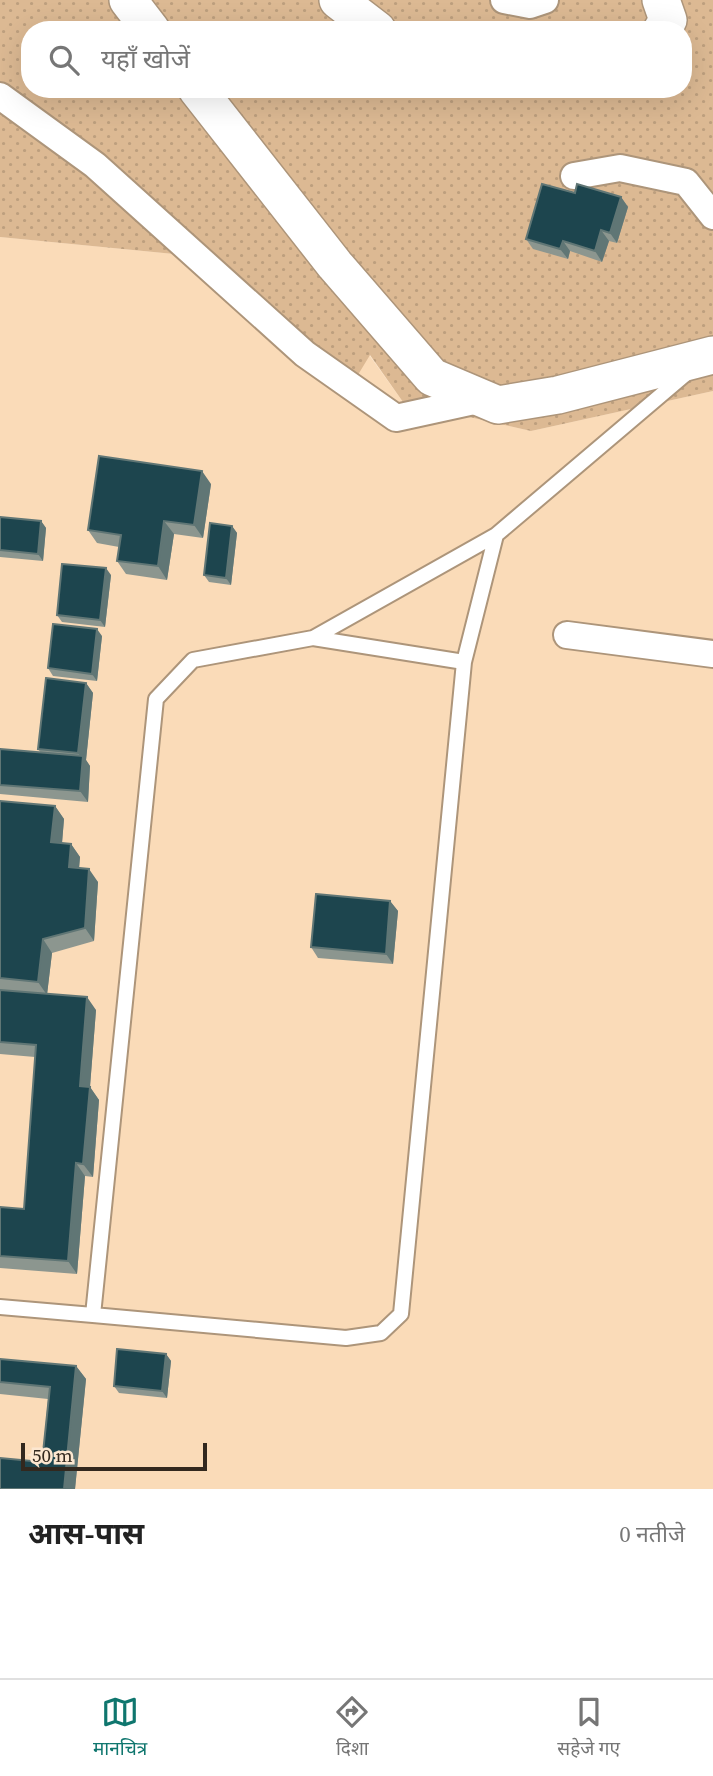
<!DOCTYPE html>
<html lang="hi">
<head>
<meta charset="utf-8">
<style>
	:root { --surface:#fff; --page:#f2f2f2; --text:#222; --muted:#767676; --line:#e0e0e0; --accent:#0f766e }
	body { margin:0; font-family:"Source Serif 4","Noto Sans Devanagari",serif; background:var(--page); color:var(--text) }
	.scale { position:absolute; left:21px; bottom:18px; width:186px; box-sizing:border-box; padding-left:7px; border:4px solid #32281e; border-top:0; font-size:19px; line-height:24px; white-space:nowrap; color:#32281e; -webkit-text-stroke:5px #fce7d0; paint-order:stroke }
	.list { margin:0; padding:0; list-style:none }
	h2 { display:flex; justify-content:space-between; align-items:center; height:91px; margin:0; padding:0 28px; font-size:30px }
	h2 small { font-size:23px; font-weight:400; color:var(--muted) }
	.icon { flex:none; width:38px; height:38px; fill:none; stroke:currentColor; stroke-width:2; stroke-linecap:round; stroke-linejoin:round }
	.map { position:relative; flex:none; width:713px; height:1489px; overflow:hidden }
	.search { position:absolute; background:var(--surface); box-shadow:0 7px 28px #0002; left:21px; right:21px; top:21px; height:77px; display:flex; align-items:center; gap:18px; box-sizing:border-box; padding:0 24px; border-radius:28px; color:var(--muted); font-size:26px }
	.sheet { height:189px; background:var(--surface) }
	nav { display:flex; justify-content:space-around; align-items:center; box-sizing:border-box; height:98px; border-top:2px solid var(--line); background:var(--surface); font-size:19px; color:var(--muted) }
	nav a { display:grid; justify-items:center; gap:4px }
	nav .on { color:var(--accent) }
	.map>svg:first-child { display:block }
</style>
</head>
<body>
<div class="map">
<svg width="713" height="1489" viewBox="0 0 713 1489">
	<defs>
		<pattern id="grass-dots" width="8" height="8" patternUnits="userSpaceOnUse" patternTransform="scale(1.75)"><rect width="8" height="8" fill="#dcb993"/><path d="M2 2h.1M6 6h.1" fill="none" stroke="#bd9f7e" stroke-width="1.8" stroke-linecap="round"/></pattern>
	</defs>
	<rect width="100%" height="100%" fill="#fce7d0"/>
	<path fill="#fadbb8" d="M0 237 215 258 350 387 369 355 403 402 531 431 713 391V1489H0Z"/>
	<path fill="url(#grass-dots)" fill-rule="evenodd" d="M0 0H713V391L531 431 403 402 370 355 350 388 215 258 0 237ZM30 30H683V89H30Z"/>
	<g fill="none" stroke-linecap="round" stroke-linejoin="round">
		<g stroke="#ad957a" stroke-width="18">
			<path id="lane" d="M313 638 464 662
				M0 1307 93 1315 156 699 193 660 313 638 496 535 687 373
				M93 1315 346 1338 381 1333 401 1314 464 662 496 535"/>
		</g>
		<g stroke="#ad957a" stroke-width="30">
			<path id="street" d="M504 0 530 5 545 0
				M0 96 95 165 305 354 396 418 483 399
				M574 176 620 168 686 182 713 216
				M567 635 713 654"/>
		</g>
		<g stroke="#ad957a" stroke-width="40">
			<path id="secondary" d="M128 0 151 30
				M338 0 377 30
				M661 0 668 20 662 30
				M197 89 335 265 432 377 498 405 558 395 713 355"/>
		</g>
		<use href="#lane" stroke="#fff" stroke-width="14"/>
		<use href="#street" stroke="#fff" stroke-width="26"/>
		<use href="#secondary" stroke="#fff" stroke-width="37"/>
	</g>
	<path fill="#8c968f" d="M575 193 621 197 628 207 617 243 609 241 602 262 570 251 568 259 533 249 526 239Z
		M211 484 203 538 174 534 167 580 126 574 117 561 119 547 97 543 88 530Z
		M0 517 41 521 46 528 43 561 0 557Z
		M232 526 237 533 231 585 209 582 204 575Z
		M111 575 105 627 62 622 57 615Z
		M102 636 97 681 53 676 48 668Z
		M86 683 93 693 86 760 90 766 88 802 0 794V749L41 753 38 749Z
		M0 801 55 806 64 819 62 843 71 844 80 857 79 868 98 882 94 941 52 953 47 994 96 1010 90 1087 99 1100 93 1177 85 1176 77 1274 0 1268V1207L24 1209 35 1057 0 1054Z
		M390 901 398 911 393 964 318 958 311 947Z
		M166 1354 171 1361 167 1398 119 1393 114 1386Z
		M0 1359 76 1366 86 1379 75 1489H0L42 1462 48 1399 0 1394Z"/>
	<path fill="#607675" d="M621 197 628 207 617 243 610 233Z
		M601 230 609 241 602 262 595 251Z
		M563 241 570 251 568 259 560 249Z
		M202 471 211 484 203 538 194 525Z
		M41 521 46 528 43 561 38 554Z
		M164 521 174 534 167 580 158 566Z
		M232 526 237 533 231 585 226 578Z
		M106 568 111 575 105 627 100 620Z
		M97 629 102 636 97 681 92 674Z
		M86 683 93 693 86 760 90 766 88 802 80 791 83 760 78 753Z
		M55 806 64 819 61 855 51 842Z
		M71 844 80 857 78 880 69 867Z
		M89 869 98 882 94 941 85 928Z
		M390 901 398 911 393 964 386 954Z
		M43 939 52 953 47 995 38 982Z
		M87 997 96 1010 89 1099 80 1086Z
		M90 1087 99 1100 93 1177 83 1164Z
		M76 1163 85 1176 77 1274 68 1261Z
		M166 1354 171 1361 167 1398 162 1391Z
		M76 1366 86 1379 75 1489H64Z"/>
	<path fill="#1d454e" stroke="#607675" stroke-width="2" d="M542 184 575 193 577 184 621 197 610 233 601 230 595 251 563 241 560 249 526 239Z
		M99 456 202 471 194 525 164 521 158 566 117 561 121 535 88 530Z
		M0 517 41 521 38 554 0 550Z
		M210 523 232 526 226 578 204 575Z
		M62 564 106 568 100 620 57 615Z
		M53 624 97 629 92 674 48 668Z
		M46 678 86 683 78 753 38 749Z
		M0 749 83 756 80 791 0 785Z
		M0 801 55 806 51 842 71 844 69 867 89 869 85 928 43 939 38 982 0 978Z
		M316 894 390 901 386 954 311 947Z
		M0 990 87 997 80 1086 90 1087 83 1164 76 1163 68 1261 0 1256V1207L24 1209 36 1045 0 1042Z
		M117 1349 166 1354 162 1391 114 1386Z
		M0 1359 76 1366 64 1489H0V1458L42 1462 50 1387 0 1382Z"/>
</svg>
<div class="scale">50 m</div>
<div class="search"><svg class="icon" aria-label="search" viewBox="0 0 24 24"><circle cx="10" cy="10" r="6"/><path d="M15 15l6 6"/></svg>यहाँ खोजें</div>
</div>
<section class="sheet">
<h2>आस-पास<small>0 नतीजे</small></h2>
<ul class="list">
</ul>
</section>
<nav>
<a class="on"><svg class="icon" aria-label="map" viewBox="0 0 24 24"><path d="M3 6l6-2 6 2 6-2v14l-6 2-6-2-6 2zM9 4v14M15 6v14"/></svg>मानचित्र</a>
<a><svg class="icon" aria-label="directions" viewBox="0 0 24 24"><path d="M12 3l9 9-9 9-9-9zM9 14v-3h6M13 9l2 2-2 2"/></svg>दिशा</a>
<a><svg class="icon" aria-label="saved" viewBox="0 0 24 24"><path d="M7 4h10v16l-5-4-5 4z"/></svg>सहेजे गए</a>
</nav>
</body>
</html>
